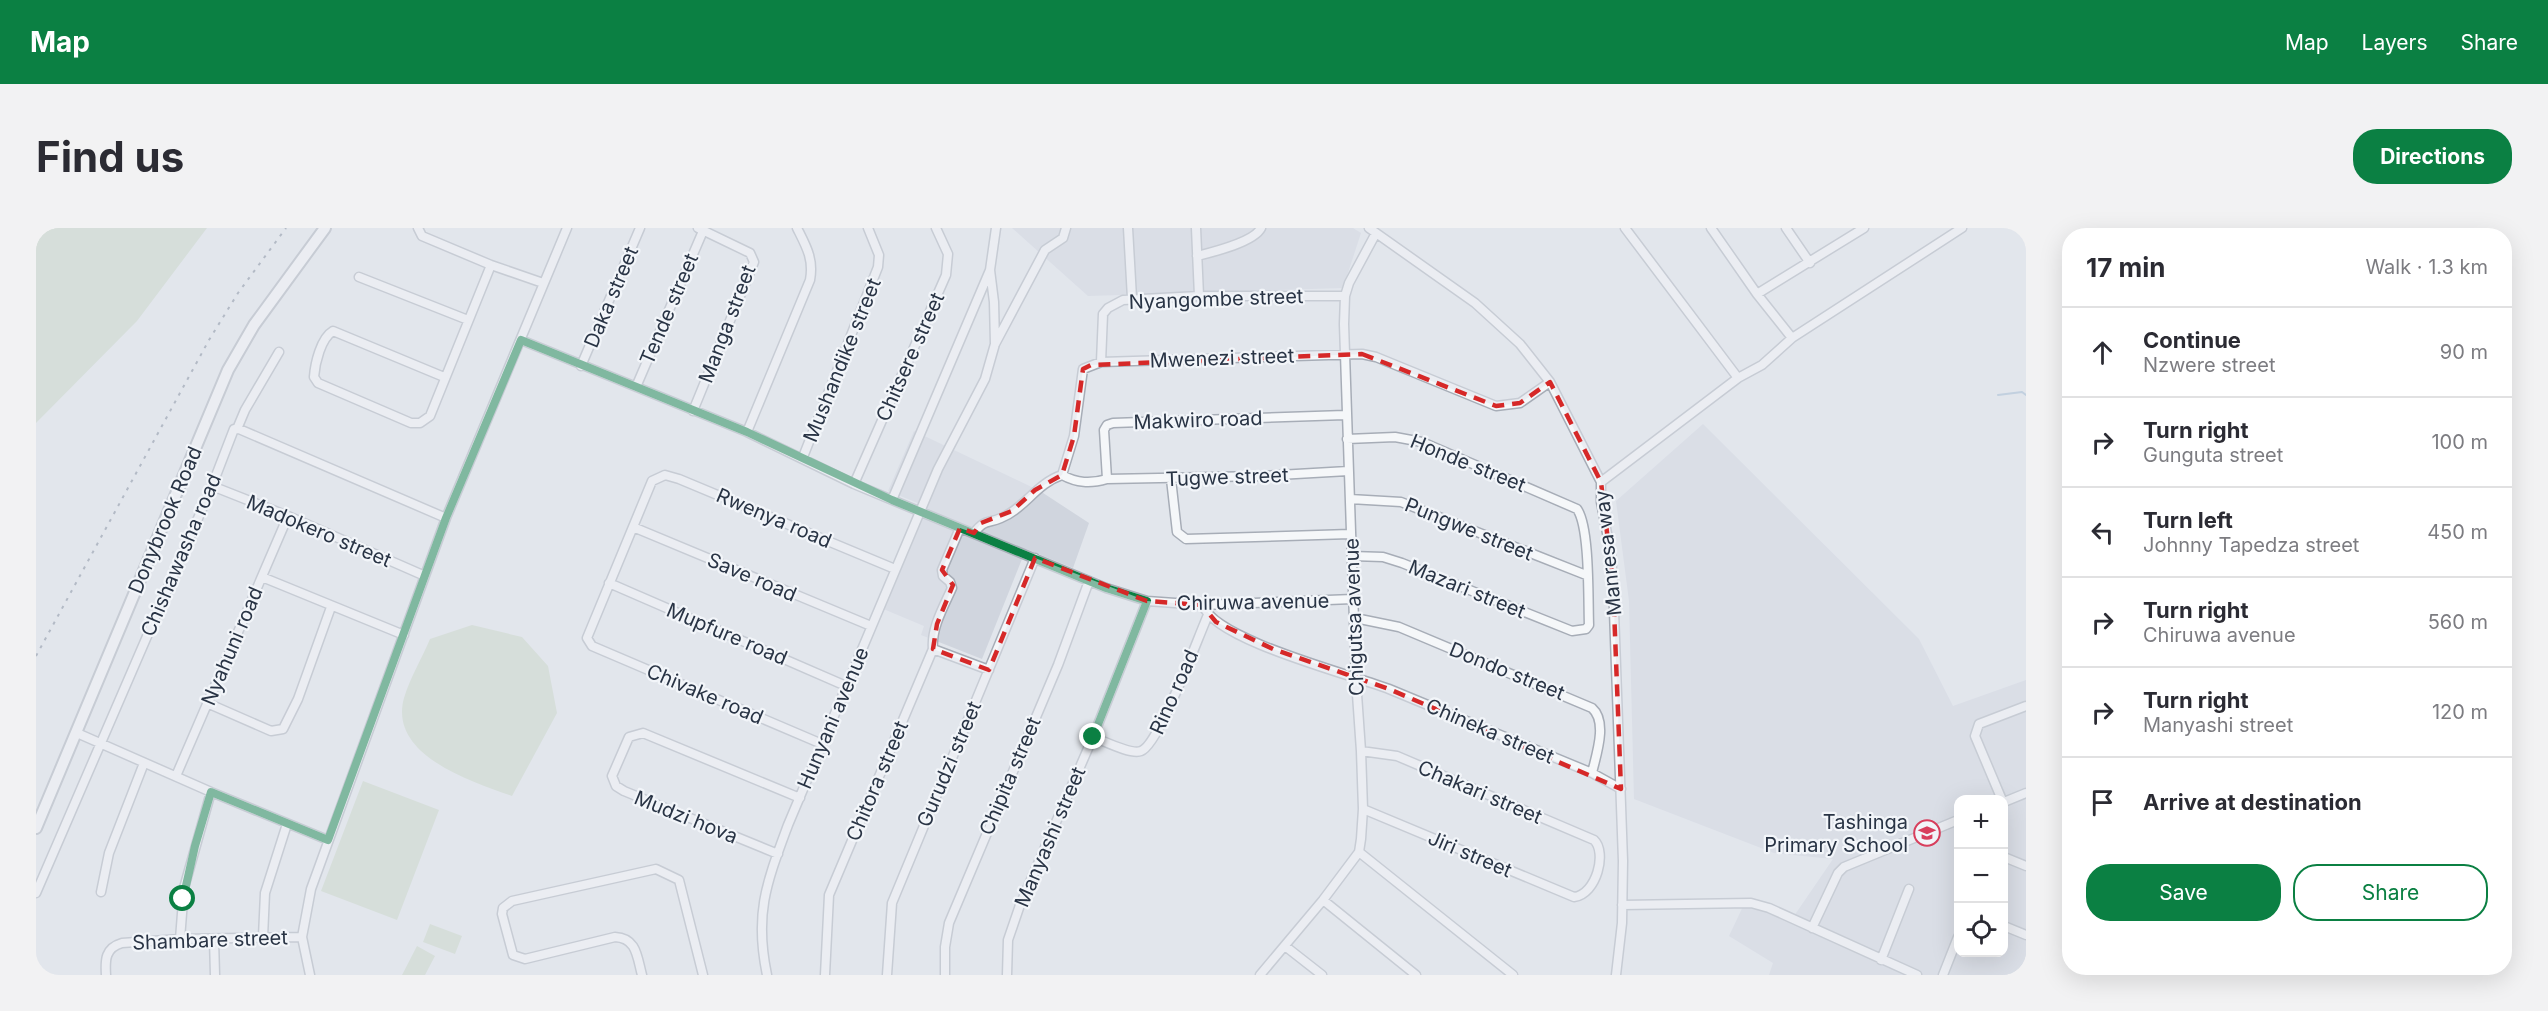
<!DOCTYPE html>
<html lang="en">
<head>
<meta charset="utf-8">
<style>
	:root { --surface:#fff; --page:#f2f2f3; --text:#2b2b33; --muted:#7c7c81; --line:#e1e1e2; --accent:#0b8043 }
	body { margin:0; font-family:Inter,sans-serif; background:var(--page); color:var(--text) }
	.controls { position:absolute; right:18px; bottom:18px; display:grid; overflow:hidden; border-radius:12px; box-shadow:0 6px 24px #0002 }
	.controls button { width:54px; height:54px; display:grid; place-items:center; padding:0; border:0; border-bottom:2px solid var(--line); background:var(--surface); color:var(--text); font:30px sans-serif }
	.stop { position:absolute; width:18px; height:18px; margin:-14px; border:4px solid #0b8043; border-radius:50%; background:#fff }
	.stop.end { background:#0b8043; border-color:#fff; box-shadow:0 2px 6px #0008 }
	.list { margin:0; padding:0; list-style:none }
	h2 { display:flex; justify-content:space-between; align-items:center; height:78px; margin:0; padding:0 24px; font-size:26px }
	h2 small { font-size:20px; font-weight:400; color:var(--muted) }
	.list li { display:grid; grid-template-columns:39px 1fr auto; gap:18px; align-items:center; box-sizing:border-box; height:90px; padding:0 24px; border-top:2px solid var(--line) }
	.list b { display:block; font-size:22px; white-space:nowrap }
	.list p { margin:0; font-size:20px; white-space:nowrap; color:var(--muted) }
	.list em { font-size:20px; font-style:normal; color:var(--muted) }
	.actions { display:flex; gap:12px; padding:18px 24px }
	.actions a { flex:1; padding:14px 0; border:2px solid var(--accent); border-radius:24px; text-align:center; font-size:21px; color:var(--accent) }
	.actions .main { background:var(--accent); color:#fff }
	.icon { flex:none; width:33px; height:33px; fill:none; stroke:currentColor; stroke-width:2; stroke-linecap:round; stroke-linejoin:round }
	.map { position:relative; flex:none; width:1990px; height:747px; overflow:hidden; border-radius:24px }
	header { display:flex; align-items:center; gap:36px; box-sizing:border-box; height:84px; padding:0 30px; background:var(--accent); color:#fff }
	header strong { font-size:28px }
	nav { display:flex; gap:33px; margin-inline-start:auto; font-size:21px }
	.intro { display:flex; align-items:center; justify-content:space-between; box-sizing:border-box; height:144px; padding:0 36px }
	h1 { margin:0; font-size:42px }
	.button { padding:15px 27px; border-radius:24px; background:var(--accent); color:#fff; font-size:21px; font-weight:700 }
	main { display:flex; gap:36px; padding:0 36px }
	aside { flex:1; background:var(--surface); border-radius:24px; box-shadow:0 6px 24px #0002 }
	.map>svg:first-child { display:block }
</style>
</head>
<body>
<header>
<strong>Map</strong>
<nav><a>Map</a><a>Layers</a><a>Share</a></nav>
</header>
<div class="intro"><h1>Find us</h1><a class="button">Directions</a></div>
<main>
<div class="map">
<svg width="1990" height="747" viewBox="0 0 1990 747">
	<rect width="100%" height="100%" fill="#e2e6ec"/>
	<path fill="#d0d5de" fill-rule="evenodd" d="M976 0H1317L1325 5 1307 60 1052 68Z
		M1667 196 1883 411 1917 478 1990 452V747H1733L1737 735 1693 708 1711 670 1758 688 1797 631 1738 625 1598 571 1593 373 1580 273ZM1922 572H1968V724H1922Z
		M878 203 1004 263 1053 295 1037 340 990 321 946 431 885 407 888 398 845 380 889 278 852 263Z"/>
	<path fill="#c8d6c3" d="M0 0H171L101 93 0 195Z
		M436 397 486 409 512 438 521 485 476 568C436 554 352 527 368 470 374 450 386 430 394 411Z
		M327 553 403 582 361 692 285 663Z
		M394 696 426 708 419 726 387 714Z
		M381 718 399 728 389 747H366Z"/>
	<g fill="none" stroke-linecap="round" stroke-linejoin="round">
		<path stroke="#9bb6ce" stroke-width="2" d="M1962 167 1986 164 1990 167"/>
		<g stroke="#a7adb7" stroke-width="11">
			<path id="minor" d="M382 0 386 8 455 37 507 55
				M1092 0 1096 70
				M1160 0 1163 68
				M1333 0 1439 75 1484 116 1514 154 1565 254V274L1575 326 1577 355 1587 633 1586 695 1580 747
				M1589 0 1702 150
				M1675 0 1721 66 1756 110
				M1750 0 1774 35
				M1161 28C1177 24 1218 14 1225 0
				M323 49 432 92
				M1721 66 1828 0
				M485 112 711 204 818 256 885 284 1070 360 1111 373 1167 377 1317 371
				M959 116 958 74 954 42 960 0
				M1065 134 1067 86 1072 80 1087 72 1163 68H1309
				M545 138 604 0
				M408 149 297 103C285 110 279 135 278 149L282 155 375 195H384L394 188 455 37
				M600 159 667 3
				M657 183 718 34 714 25 662 0
				M201 201 209 182 243 124
				M711 204 774 52C778 31 770 18 761 0
				M1311 211 1359 209 1386 214 1541 281C1554 299 1552 371 1553 397L1550 401 1536 403 1366 335 1347 329 1316 328
				M767 229 842 39 843 27 832 0
				M1312 243 1227 248 1071 251C1054 256 1041 255 1026 247L1038 208 1047 141 1065 134 1326 126 1340 129 1460 178 1484 175 1514 154
				M1071 251 1068 202 1071 197 1077 195 1309 187
				M1135 251 1141 304 1150 311 1314 306
				M1565 254 1702 150 1726 137 1756 110 1926 0
				M818 256 910 47 912 26 900 0
				M176 258 252 288 389 348
				M1314 271 1365 274 1550 347
				M856 272 954 42
				M597 299 835 398
				M938 305C949 291 951 296 965 290 988 281 1001 255 1026 247
				M226 349 368 407
				M573 355 810 458
				M1167 377C1178 412 1317 447 1353 461L1556 545 1585 561
				M1319 390 1363 399 1556 480C1572 494 1560 527 1556 545
				M897 421C895 400 908 378 916 360L914 354 907 348 906 342 924 300
				M171 475 235 503 247 501 262 471 295 379
				M41 505 175 564 292 612
				M1057 509C1068 513 1095 527 1105 523 1123 517 1162 409 1172 387
				M786 516 556 418 551 410 616 253 629 247 643 251 859 341
				M1325 523 1361 528 1558 612C1571 624 1561 666 1538 669L1327 581
				M140 548 252 288
				M1966 572 1939 508 1943 496 1990 478
				M1968 574 1990 565
				M1323 624 1477 747
				M742 626 588 563 580 558 576 548 593 509 607 505 764 570
				M1968 629 1990 638
				M65 664 73 625 108 535
				M0 665 176 258 198 201H203L410 290
				M1287 672 1380 747
				M1586 677 1715 675 1733 680 1881 747
				M1968 698 1990 707
				M1776 700 1802 645 1808 639 1922 592
				M227 709 229 665 251 596
				M144 711 148 660 175 564
				M178 711 179 747
				M1249 718 1286 747
				M1845 732 1873 661
				M70 747C69 732 69 720 86 715L144 711 266 709
				M274 747 266 709 275 661 410 290 531 0
				M606 747C601 729 601 710 579 709L489 731 477 727 466 686 467 680 476 673 620 641 643 652 667 747
				M731 747C718 685 731 654 752 597L902 241 949 151 959 116 1009 22 1027 10 1030 0
				M789 747 793 667 897 421 953 442
				M851 747 856 675 999 330
				M909 747V719L913 695 1022 437 1053 353
				M971 747 972 712 984 677 1057 509 1111 373
				M1224 747 1287 672 1323 624 1325 611 1327 581 1325 523 1320 452 1308 96 1309 68 1313 55 1340 5
				M1907 747 1922 709"/>
		</g>
		<g stroke="#a7adb7" stroke-width="14">
			<path id="tertiary" d="M0 600 192 142 218 97 289 0"/>
		</g>
		<use href="#minor" stroke="#f5f7f9" stroke-width="8"/>
		<use href="#tertiary" stroke="#f5f7f9" stroke-width="10"/>
		<path stroke="#7a8696" stroke-width="2" stroke-dasharray="3 6" stroke-linecap="butt" d="M0 428 173 112 202 65 250 0"/>
	</g>
	<g fill="none" stroke-linecap="round" stroke-linejoin="round">
		<path stroke="#0b8043" stroke-width="8" d="M147 671 159 618 175 564 292 612 410 290 485 112 711 204 856 272 1070 360 1111 373 1057 509"/>
	</g>
	<path d="M0 0H1990V747H0ZM1326 126 1460 178 1484 175 1514 154 1565 254 1577 355 1585 561 1353 461 1237 421 1180 394 1166 377 1111 373 999 330 953 442 897 421 901 396 917 357 906 342 924 300 938 305 945 295 976 283 999 262 1026 247 1038 208 1047 141 1055 137Z" fill="#e2e6ec" fill-opacity=".55" fill-rule="evenodd"/>
	<path fill="none" stroke="#d62828" stroke-width="4.5" stroke-dasharray="12 8" stroke-linejoin="round" d="M1326 126 1460 178 1484 175 1514 154 1565 254 1577 355 1585 561 1353 461 1237 421 1180 394 1166 377 1111 373 999 330 953 442 897 421 901 396 917 357 906 342 924 300 938 305 945 295 976 283 999 262 1026 247 1038 208 1047 141 1055 137Z"/>
	<defs>
		<g id="school-ring" transform="scale(1.35)"><circle r="9.5" fill="#f2f5f9" stroke="#d83f5d" stroke-width="1.5"/><path d="M0-5L7-2L0 1L-7-2ZM-4 1L0 2.5L4 1V4Q0 6-4 4Z" fill="#d83f5d"/></g>
	</defs>
	<g fill-rule="evenodd">
		<use href="#school-ring" x="1891" y="605"/>
	</g>
	<g text-anchor="middle" dominant-baseline="central" stroke-width="4.5" stroke-linejoin="round" paint-order="stroke">
		<g font-size="20" fill="#293445" stroke="#f2f5f9">
			<text transform="translate(575 69) rotate(-67)">Daka street</text>
			<text transform="translate(1180 71) rotate(-2)">Nyangombe street</text>
			<text transform="translate(633 81) rotate(-67)">Tende street</text>
			<text transform="translate(691 96) rotate(-69)">Manga street</text>
			<text transform="translate(874 129) rotate(-66)">Chitsere street</text>
			<text transform="translate(1186 130) rotate(-2)">Mwenezi street</text>
			<text transform="translate(806 132) rotate(-68)">Mushandike street</text>
			<text transform="translate(1162 192) rotate(-2)">Makwiro road</text>
			<text transform="translate(1432 235) rotate(22)">Honde street</text>
			<text transform="translate(1191 249) rotate(-2)">Tugwe street</text>
			<text transform="translate(738 290) rotate(23)">Rwenya road</text>
			<text transform="translate(129 292) rotate(-67)">Donybrook Road</text>
			<text transform="translate(1433 301) rotate(22)">Pungwe street</text>
			<text transform="translate(283 303) rotate(23)">Madokero street</text>
			<text transform="translate(1572 325) rotate(-96)">Manresa way</text>
			<text transform="translate(145 327) rotate(-67)">Chishawasha road</text>
			<text transform="translate(716 349) rotate(23)">Save road</text>
			<text transform="translate(1431 361) rotate(22)">Mazari street</text>
			<text transform="translate(1217 374) rotate(-1)">Chiruwa avenue</text>
			<text transform="translate(1318 389) rotate(-92)">Chigutsa avenue</text>
			<text transform="translate(691 406) rotate(23)">Mupfure road</text>
			<text transform="translate(196 418) rotate(-67)">Nyahuni road</text>
			<text transform="translate(1471 443) rotate(22)">Dondo street</text>
			<text transform="translate(1138 464) rotate(-66)">Rino road</text>
			<text transform="translate(669 466) rotate(23)">Chivake road</text>
			<text transform="translate(797 490) rotate(-67)">Hunyani avenue</text>
			<text transform="translate(1454 503) rotate(23)">Chineka street</text>
			<text transform="translate(913 536) rotate(-67)">Gurudzi street</text>
			<text transform="translate(974 548) rotate(-67)">Chipita street</text>
			<text transform="translate(841 553) rotate(-67)">Chitora street</text>
			<text transform="translate(1444 564) rotate(23)">Chakari street</text>
			<text transform="translate(650 589) rotate(22)">Mudzi hova</text>
			<text transform="translate(1014 609) rotate(-67)">Manyashi street</text>
			<text transform="translate(1434 626) rotate(23)">Jiri street</text>
			<text transform="translate(174 712) rotate(-2)">Shambare street</text>
		</g>
		<g font-size="20" fill="#293445" stroke="#f2f5f9" text-anchor="end">
			<text x="1872" y="594">Tashinga<tspan x="1872" dy="23">Primary School</tspan></text>
		</g>
	</g>
</svg>
<div class="controls">
<button>+</button>
<button>−</button>
<button><svg class="icon" aria-label="locate" viewBox="0 0 24 24"><circle cx="12" cy="12" r="6"/><path d="M12 2v4M12 18v4M2 12h4M18 12h4"/></svg></button>
</div>
<div class="stop" style="left:147px;top:671px"></div>
<div class="stop end" style="left:1057px;top:509px"></div>
</div>
<aside>
<h2>17 min<small>Walk · 1.3 km</small></h2>
<ul class="list">
<li><svg class="icon" aria-label="ahead" viewBox="0 0 24 24"><path d="M12 20V5M6 11l6-6 6 6"/></svg><div><b>Continue</b><p>Nzwere street</p></div><em>90 m</em></li>
<li><svg class="icon" aria-label="right" viewBox="0 0 24 24"><path d="M7 20v-9h11M14 6l5 5-5 5"/></svg><div><b>Turn right</b><p>Gunguta street</p></div><em>100 m</em></li>
<li><svg class="icon" aria-label="left" viewBox="0 0 24 24"><path d="M17 20v-9H6M10 6l-5 5 5 5"/></svg><div><b>Turn left</b><p>Johnny Tapedza street</p></div><em>450 m</em></li>
<li><svg class="icon" aria-label="right" viewBox="0 0 24 24"><path d="M7 20v-9h11M14 6l5 5-5 5"/></svg><div><b>Turn right</b><p>Chiruwa avenue</p></div><em>560 m</em></li>
<li><svg class="icon" aria-label="right" viewBox="0 0 24 24"><path d="M7 20v-9h11M14 6l5 5-5 5"/></svg><div><b>Turn right</b><p>Manyashi street</p></div><em>120 m</em></li>
<li><svg class="icon" aria-label="arrive" viewBox="0 0 24 24"><path d="M6 21V4h12l-3 4 3 4H6"/></svg><div><b>Arrive at destination</b></div></li>
</ul>
<div class="actions"><a class="main">Save</a><a>Share</a></div>
</aside>
</main>
</body>
</html>
